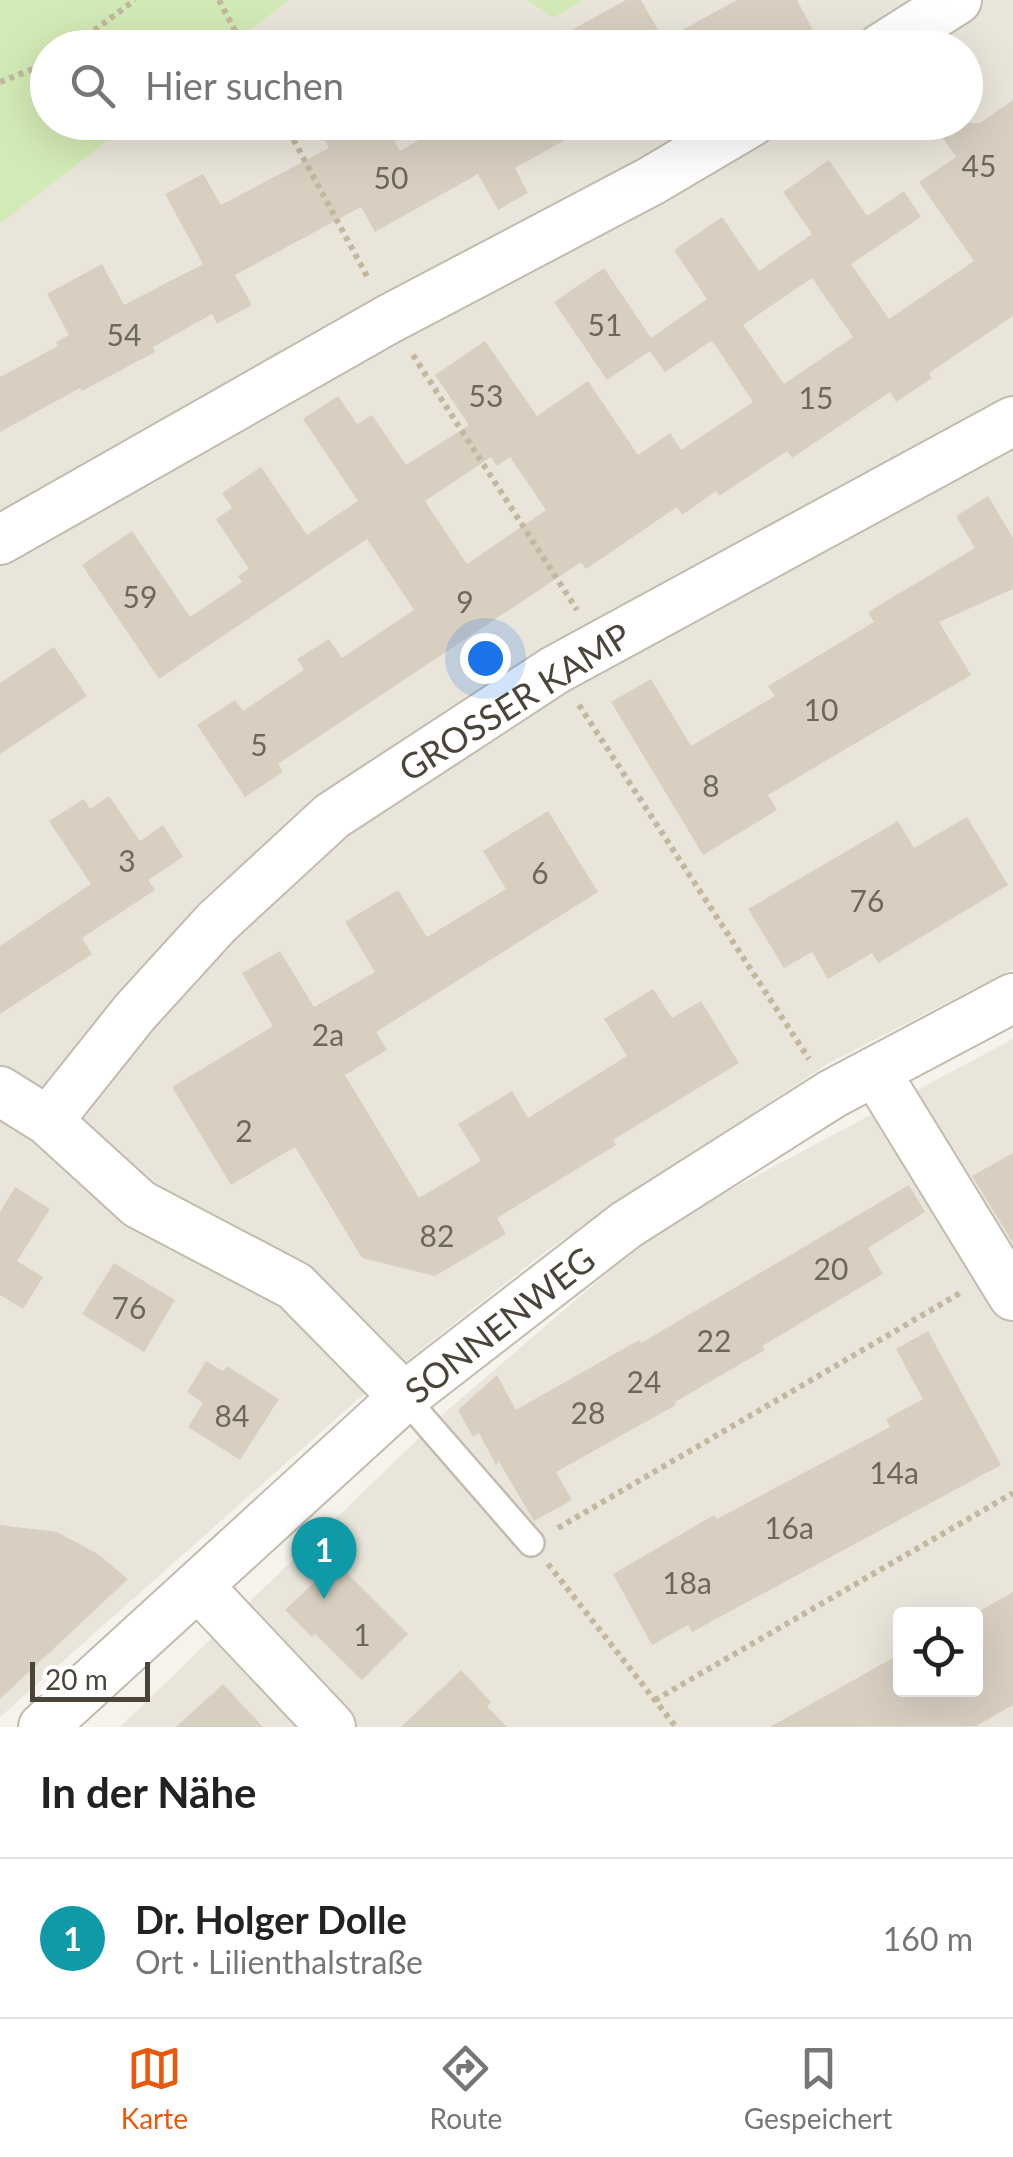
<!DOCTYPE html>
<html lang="de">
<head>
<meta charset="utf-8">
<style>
	:root { --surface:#fff; --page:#f2f2f2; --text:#222; --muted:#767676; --line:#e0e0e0; --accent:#ea580c }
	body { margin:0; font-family:Lato,sans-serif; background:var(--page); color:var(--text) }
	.controls { position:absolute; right:30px; bottom:30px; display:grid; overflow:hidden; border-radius:10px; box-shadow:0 10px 40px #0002 }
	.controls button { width:90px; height:90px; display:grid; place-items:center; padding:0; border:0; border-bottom:2px solid var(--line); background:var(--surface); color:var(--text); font:50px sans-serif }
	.scale { position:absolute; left:30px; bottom:25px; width:120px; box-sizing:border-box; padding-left:10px; border:5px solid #4b4439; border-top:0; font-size:28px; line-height:35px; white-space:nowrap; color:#4b4439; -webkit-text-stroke:8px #fff; paint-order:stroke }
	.you { position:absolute; left:485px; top:658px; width:35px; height:35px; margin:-25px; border:8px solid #fff; border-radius:50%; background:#1a73e8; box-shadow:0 0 0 15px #1a73e833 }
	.badge { display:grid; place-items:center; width:65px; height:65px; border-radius:50%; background:var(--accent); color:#fff; font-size:32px; font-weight:700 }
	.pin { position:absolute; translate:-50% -82px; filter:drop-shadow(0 2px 5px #0008) }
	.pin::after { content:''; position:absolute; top:52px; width:35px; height:30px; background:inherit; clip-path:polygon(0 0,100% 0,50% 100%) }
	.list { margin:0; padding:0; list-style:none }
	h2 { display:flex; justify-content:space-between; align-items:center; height:130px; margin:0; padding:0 40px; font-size:42px }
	h2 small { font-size:32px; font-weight:400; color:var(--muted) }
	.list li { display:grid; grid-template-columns:65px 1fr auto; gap:30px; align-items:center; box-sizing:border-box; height:160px; padding:0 40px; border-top:2px solid var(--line) }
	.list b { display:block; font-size:38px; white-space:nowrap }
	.list p { margin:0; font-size:32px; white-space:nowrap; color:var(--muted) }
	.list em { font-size:32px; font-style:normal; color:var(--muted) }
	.icon { flex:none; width:55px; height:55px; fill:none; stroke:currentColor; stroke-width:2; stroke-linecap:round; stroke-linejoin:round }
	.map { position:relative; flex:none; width:1013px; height:1727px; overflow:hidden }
	.search { position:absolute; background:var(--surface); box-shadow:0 10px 40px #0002; left:30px; right:30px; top:30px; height:110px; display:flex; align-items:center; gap:25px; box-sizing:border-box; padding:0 35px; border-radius:55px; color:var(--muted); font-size:38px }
	.sheet { height:290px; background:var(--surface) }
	nav { display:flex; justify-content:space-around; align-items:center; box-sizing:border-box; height:140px; border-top:2px solid var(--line); background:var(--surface); font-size:28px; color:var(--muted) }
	nav a { display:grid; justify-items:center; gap:5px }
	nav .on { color:var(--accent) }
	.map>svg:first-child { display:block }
</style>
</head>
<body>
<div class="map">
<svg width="1013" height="1727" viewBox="0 0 1013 1727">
	<rect width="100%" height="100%" fill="#f6f3ec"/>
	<path fill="#eae5da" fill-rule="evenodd" d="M289 0H527L553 18 584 0H1013V969L829 1063 545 1252 356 1401 0 1717V224L131 123 966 122V48L228 47Z
		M1013 1039V1727H120L450 1408 662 1226ZM900 1614H976V1690H900Z"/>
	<path fill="#d2eab5" d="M0 0H289L228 47 48 48V122L131 123 0 224Z
		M527 0H584L553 18Z"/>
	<path fill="#d8cfc1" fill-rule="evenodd" d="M626 0H641L664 40 737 0H797L813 30 780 48H539Z
		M1013 100V316L929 373 932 378 896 402 890 392 792 458 787 451 719 496 716 491 682 515 677 507 586 569 581 562 278 764 283 772 245 797 197 725 235 700 243 711 304 670 297 659 329 639 342 658 414 610 367 539 159 679 82 565 132 531 190 617 242 582 238 576 249 569 216 519 232 508 222 493 261 467 307 535 358 501 303 419 338 396 357 424 372 415 406 465 469 425 435 375 485 341 537 416 588 381 638 455 670 433 681 450 753 402 715 345 711 341 665 372 650 351 607 380 554 302 604 268 651 338 707 299 674 250 722 217 759 271 812 234 783 192 829 160 867 216 904 191 921 217 851 264 889 319 974 261 919 182 956 157 932 122 980 123ZM812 278 853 337 784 384 743 325ZM491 457 497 466 510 457 546 510 467 564 425 501Z
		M315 122H384L400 151 450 122H597L515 168 528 193 498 210 478 174 375 232 361 207 235 275 252 305 217 324 212 314 153 347 155 352 82 391 80 388 0 432V377L58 346 56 342 69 335 47 294 102 264 124 305 203 264 165 194 203 174 221 205 329 148Z
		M988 496 1013 538V589L939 622 971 675 768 795 777 810 703 855 611 702 651 679 691 746 775 696 768 686 874 622 868 612 975 548 956 516Z
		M54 647 87 696 0 754V683Z
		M109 796 140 841 163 825 183 857 148 880 155 890 82 938 92 954 0 1014V946L91 884 49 821 84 799 90 809Z
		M548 811 598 892 376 1032 387 1050 345 1075 419 1198 481 1161 458 1124 512 1091 528 1118 627 1056 604 1019 653 989 672 1018 701 1001 739 1063 613 1140 616 1145 497 1218 506 1234 435 1276 362 1258 295 1147 231 1185 172 1087 273 1026 242 973 280 951 314 1007 375 972 345 922 398 890 427 937 506 889 483 851Z
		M967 817 1008 885 878 963 872 953 828 979 812 952 784 968 748 909 898 821 914 848Z
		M1013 1153V1243L972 1176Z
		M909 1185 925 1212 868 1248 883 1274 762 1346 765 1350 675 1402 676 1405 556 1472 572 1500 534 1521 499 1462 496 1465 479 1433 473 1437 458 1410 497 1375 516 1410 639 1340 641 1343Z
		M15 1187 50 1209 17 1261 43 1277 23 1309 0 1295V1212Z
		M114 1263 175 1300 144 1352 82 1314Z
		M928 1331 1001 1465 692 1632 688 1625 652 1645 613 1574 714 1515 717 1519 890 1427 886 1419 923 1399 896 1349Z
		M206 1361 223 1371 227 1366 279 1399 240 1460 188 1427 203 1403 187 1392Z
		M0 1525 57 1532 98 1554 128 1579 0 1699Z
		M336 1562 408 1634 362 1680 315 1634 312 1637 285 1610Z
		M1013 1592V1705L976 1726 770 1727 900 1654V1690H976V1613Z
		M461 1670 491 1702 487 1706 507 1727H401Z
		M223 1684 263 1727H176Z"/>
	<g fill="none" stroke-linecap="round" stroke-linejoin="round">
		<g stroke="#c2bbae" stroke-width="30">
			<path id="lane" d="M404 1397 531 1543"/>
		</g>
		<g stroke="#c2bbae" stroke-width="52">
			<path id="street" d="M881 48 957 0
				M0 540 389 319 651 181 751 122
				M875 1071 1013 1296
				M0 1091 48 1121 139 1204 295 1286 404 1397
				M48 1121 135 1012 217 922 332 816 555 670 1013 421
				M199 1587 331 1727
				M43 1727 404 1397 626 1225 832 1094 1013 998"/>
		</g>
		<path stroke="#c4b79f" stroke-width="6" stroke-dasharray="5 5" stroke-linecap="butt" d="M219 0 244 48
			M70 48 135 0
			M0 82 48 63
			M284 122 369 280
			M413 355 577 610
			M579 705 809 1059
			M558 1528 962 1292
			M548 1564 676 1727
			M655 1700 1013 1493"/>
		<use href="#lane" stroke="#fff" stroke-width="25"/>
		<use href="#street" stroke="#fff" stroke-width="48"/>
	</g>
	<g text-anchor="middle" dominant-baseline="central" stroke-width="8" stroke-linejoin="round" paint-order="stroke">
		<g font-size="30" fill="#6e675b">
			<text x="979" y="165">45</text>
			<text x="391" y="177">50</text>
			<text x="605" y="324">51</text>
			<text x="124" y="334">54</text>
			<text x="486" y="395">53</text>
			<text x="816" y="397">15</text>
			<text x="140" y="596">59</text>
			<text x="465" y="601">9</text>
			<text x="821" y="709">10</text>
			<text x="259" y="744">5</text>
			<text x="711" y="785">8</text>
			<text x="127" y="860">3</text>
			<text x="540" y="872">6</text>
			<text x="867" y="900">76</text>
			<text x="328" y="1034">2a</text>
			<text x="244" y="1130">2</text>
			<text x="437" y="1235">82</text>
			<text x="831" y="1268">20</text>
			<text x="129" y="1307">76</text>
			<text x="714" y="1340">22</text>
			<text x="644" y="1381">24</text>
			<text x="588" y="1412">28</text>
			<text x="232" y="1415">84</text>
			<text x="894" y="1472">14a</text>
			<text x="789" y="1527">16a</text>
			<text x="687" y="1582">18a</text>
			<text x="362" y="1634">1</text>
		</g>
		<g font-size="35" fill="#4b4439" stroke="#fff">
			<text transform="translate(514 701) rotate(-32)">GROSSER KAMP</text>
			<text transform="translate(499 1324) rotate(-38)">SONNENWEG</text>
		</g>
	</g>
</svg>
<div class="controls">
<button><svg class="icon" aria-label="locate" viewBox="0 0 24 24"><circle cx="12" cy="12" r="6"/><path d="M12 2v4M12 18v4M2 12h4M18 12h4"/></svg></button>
</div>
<div class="scale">20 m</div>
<div class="you"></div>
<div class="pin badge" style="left:324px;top:1599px;background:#0f9aa8">1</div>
<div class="search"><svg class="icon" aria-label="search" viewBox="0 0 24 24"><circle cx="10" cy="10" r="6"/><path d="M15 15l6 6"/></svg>Hier suchen</div>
</div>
<section class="sheet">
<h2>In der Nähe<small></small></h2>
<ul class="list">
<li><span class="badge" style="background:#0f9aa8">1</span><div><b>Dr. Holger Dolle</b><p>Ort · Lilienthalstraße</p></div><em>160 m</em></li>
</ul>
</section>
<nav>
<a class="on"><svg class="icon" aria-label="map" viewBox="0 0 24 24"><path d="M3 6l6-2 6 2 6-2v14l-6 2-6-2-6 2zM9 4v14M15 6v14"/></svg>Karte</a>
<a><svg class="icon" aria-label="directions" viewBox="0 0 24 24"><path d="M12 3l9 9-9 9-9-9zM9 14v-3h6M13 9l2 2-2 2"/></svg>Route</a>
<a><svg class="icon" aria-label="saved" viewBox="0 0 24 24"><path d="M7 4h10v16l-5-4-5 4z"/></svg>Gespeichert</a>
</nav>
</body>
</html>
